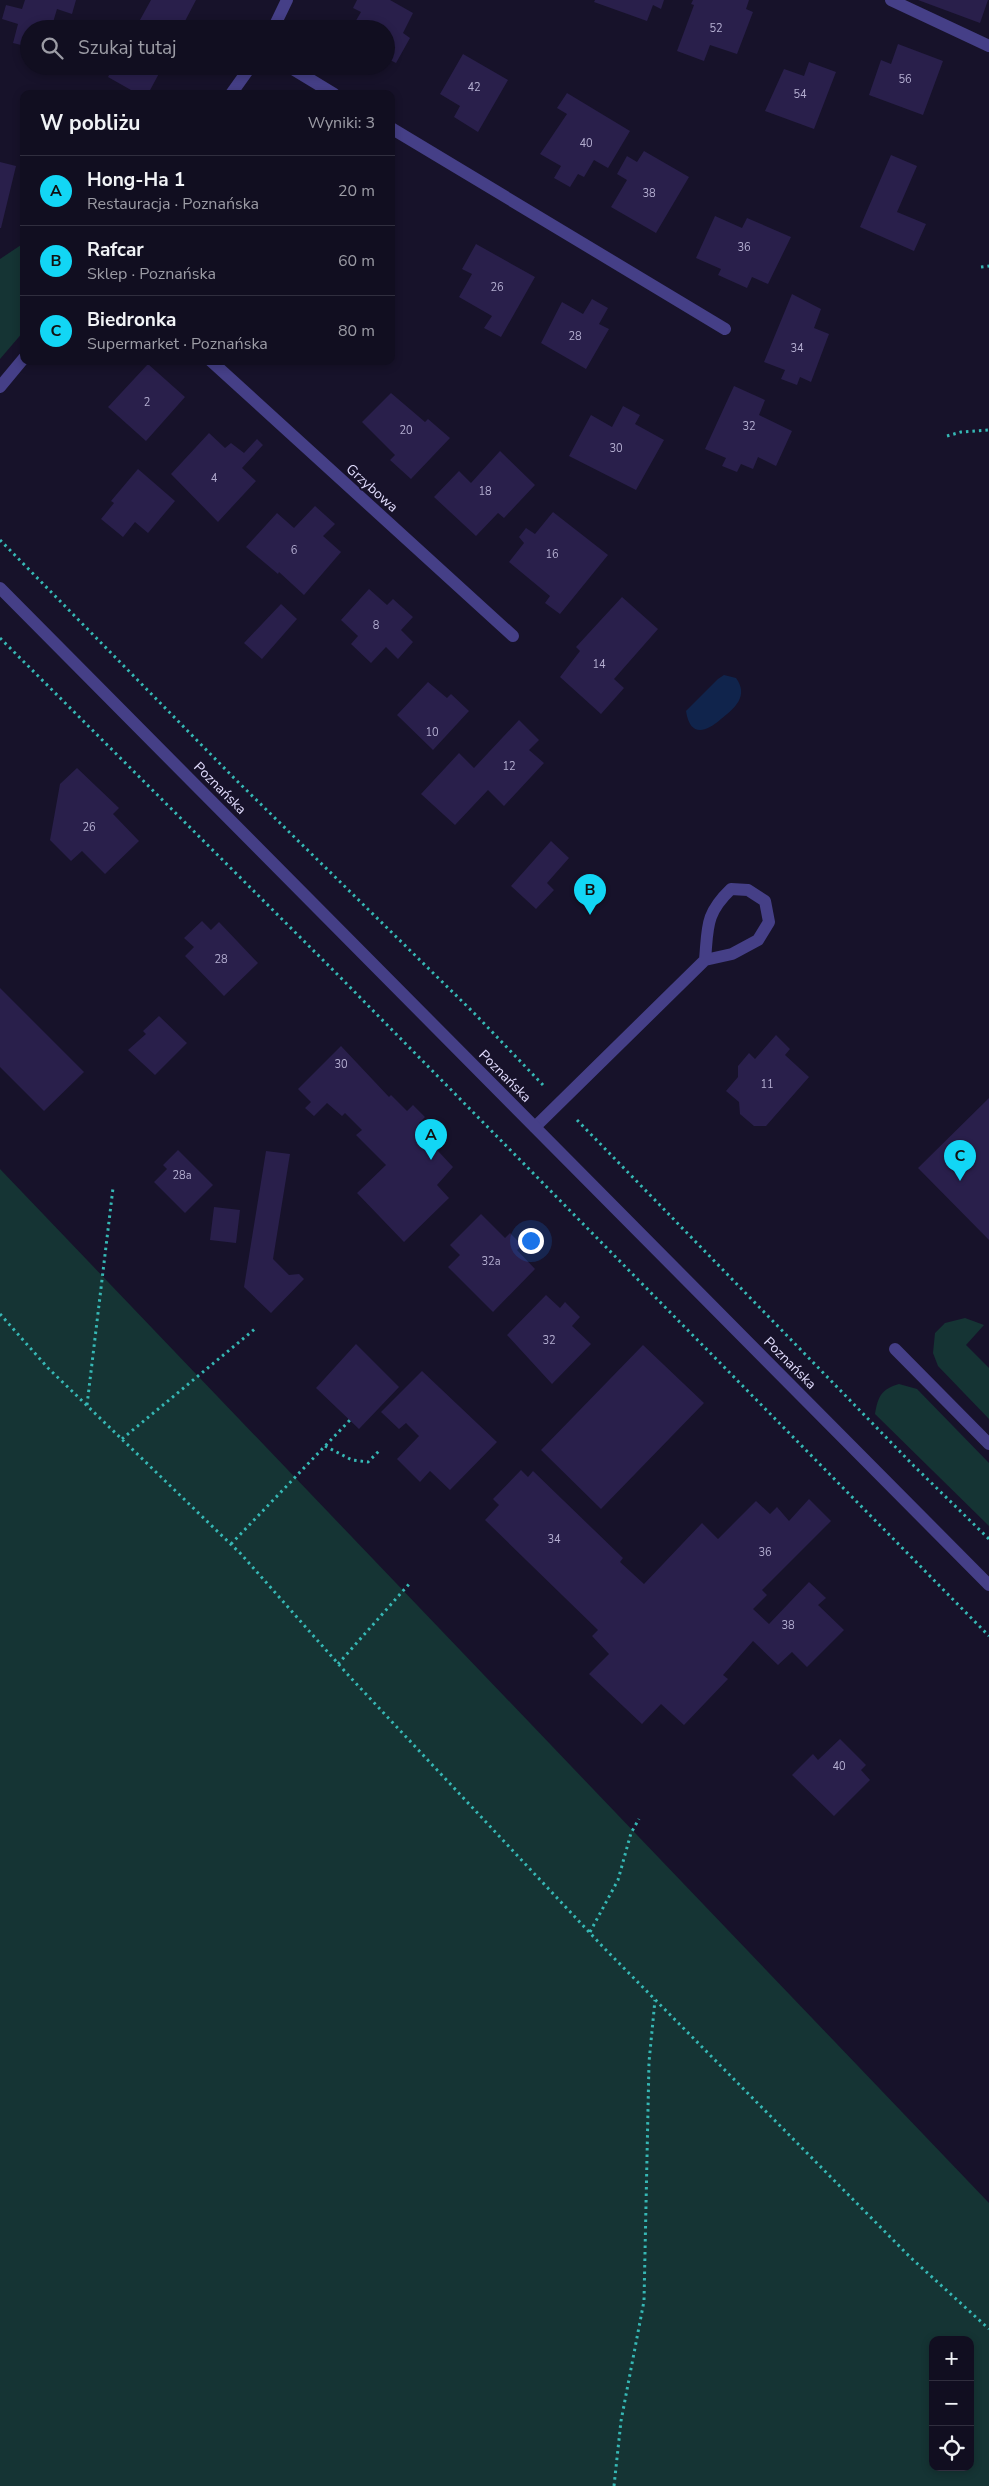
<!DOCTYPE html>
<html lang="pl">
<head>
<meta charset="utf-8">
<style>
	:root { --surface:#110e20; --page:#1e1c2d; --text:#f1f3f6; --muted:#9c9ca5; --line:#302e3e; --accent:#12d6f5 }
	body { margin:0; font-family:"Nunito Sans",sans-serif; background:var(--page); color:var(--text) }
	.controls { position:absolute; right:15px; bottom:15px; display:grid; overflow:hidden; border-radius:10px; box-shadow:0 2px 8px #0003 }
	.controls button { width:45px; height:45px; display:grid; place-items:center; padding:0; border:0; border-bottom:1px solid var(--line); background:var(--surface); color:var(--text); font:25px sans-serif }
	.you { position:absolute; left:530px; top:1240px; width:18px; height:18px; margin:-12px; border:4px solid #fff; border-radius:50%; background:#1a73e8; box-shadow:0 0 0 8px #1a73e833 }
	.badge { display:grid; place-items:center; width:32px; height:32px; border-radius:50%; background:var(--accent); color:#111; font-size:16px; font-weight:700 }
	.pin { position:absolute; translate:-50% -41px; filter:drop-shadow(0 1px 2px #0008) }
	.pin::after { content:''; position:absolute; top:26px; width:18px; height:15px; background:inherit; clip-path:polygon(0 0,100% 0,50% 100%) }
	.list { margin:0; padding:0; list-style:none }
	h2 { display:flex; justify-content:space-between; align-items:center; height:65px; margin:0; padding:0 20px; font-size:21px }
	h2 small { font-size:16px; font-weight:400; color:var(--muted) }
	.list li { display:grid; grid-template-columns:32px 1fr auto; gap:15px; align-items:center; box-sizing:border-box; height:70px; padding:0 20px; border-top:1px solid var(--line) }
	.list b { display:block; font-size:19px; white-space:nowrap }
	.list p { margin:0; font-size:16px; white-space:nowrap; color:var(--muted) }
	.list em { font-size:16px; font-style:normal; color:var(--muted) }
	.icon { flex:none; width:28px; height:28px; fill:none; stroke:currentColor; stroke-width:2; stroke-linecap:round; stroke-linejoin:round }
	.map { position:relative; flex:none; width:989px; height:2486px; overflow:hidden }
	.search { position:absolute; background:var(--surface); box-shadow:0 2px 8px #0003; left:20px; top:20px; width:375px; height:55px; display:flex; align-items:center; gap:12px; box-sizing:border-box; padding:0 18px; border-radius:28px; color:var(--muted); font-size:19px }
	.panel { position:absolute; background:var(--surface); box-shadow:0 2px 8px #0003; left:20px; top:90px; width:375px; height:275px; border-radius:10px }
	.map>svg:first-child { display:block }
</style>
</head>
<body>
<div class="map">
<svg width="989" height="2486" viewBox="0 0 989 2486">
	<rect width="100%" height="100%" fill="#17122a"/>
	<path fill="#153434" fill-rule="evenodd" d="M24 243V331L0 359V259Z
		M0 1169 989 2203V2486H0ZM933 2340H970V2467H933Z
		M965 1318 984 1325 966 1345 989 1368V1419L938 1366 933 1353 935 1333 945 1323Z
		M899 1384 917 1389 989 1463V1526L875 1414C878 1397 881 1389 899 1384Z"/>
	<path fill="#10244c" d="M724 675 736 678C749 696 735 708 721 719 705 733 690 737 686 711L718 679Z"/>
	<path fill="#291f4b" d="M25 0H76L72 14 57 9 51 29H29V47L13 43 18 24 2 19 6 5 22 9Z
		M151 0H196L184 23 187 24 184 29H135Z
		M357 0H390L413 13 403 33 410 38 396 63 386 58V29H351L361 12 353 8Z
		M595 0H664L661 9 653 5 647 21 594 2Z
		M693 0H749L746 9 753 12 737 54 710 45 704 61 677 51 694 5 691 4Z
		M918 0H988L980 23Z
		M898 44 943 61 923 115 869 95 881 60 891 64Z
		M463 54 508 80 478 132 454 117 460 106 440 94Z
		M809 62 836 72 814 129 765 111 784 69 804 76Z
		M114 66H163L148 94H138L108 77Z
		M567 93 630 131 608 168 594 160 584 177 578 174 570 187 554 178 561 166 540 154 567 114 557 108Z
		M644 151 689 177 656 233 611 207 627 180 617 174 627 156 637 162Z
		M891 155 917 166 897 212 926 224 914 251 860 227Z
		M0 162 16 166 1 228H0Z
		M715 216 742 228 747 218 791 237 768 284 752 277 747 288 718 275 721 269 696 258Z
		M476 244 535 277 501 337 484 328 492 316 459 297 472 274 462 269Z
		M792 294 821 309 814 328 829 334 811 382 800 377 797 385 781 379 785 370 764 362Z
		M592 299 608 308 599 324 609 329 586 369 541 343 562 302 583 314Z
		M148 364 185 397 146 441 108 407Z
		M734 386 765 400 759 415 792 431 776 466 758 457 753 469 741 464 737 472 722 466 726 458 705 449Z
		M391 393 425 422 428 419 450 438 411 479 390 460 395 455 362 422Z
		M623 406 640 415 635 424 664 440 636 490 569 456 591 415 612 427Z
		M209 433 225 448 231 443 244 453 257 439 263 445 242 468 256 481 218 522 171 474Z
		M500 451 535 485 504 518 498 513 476 536 434 497 459 471 471 483Z
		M138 469 175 501 148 533 135 522 123 537 101 519 114 503 111 501Z
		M315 506 335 524 323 536 341 552 304 595 279 572 278 574 246 547 277 513 294 528Z
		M553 512 608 555 560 614 545 603 550 596 509 562 524 543 519 537 526 528 535 534Z
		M369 589 387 605 393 599 413 617 401 630 413 642 398 659 386 647 371 663 351 644 358 636 341 620Z
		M622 597 658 629 614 679 624 688 601 714 560 677 580 651 576 647Z
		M281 604 297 619 262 659 244 643Z
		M428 682 447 698 451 694 469 711 433 750 397 715Z
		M519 720 539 740 529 750 544 763 504 806 488 790 455 825 421 794 459 753 474 768Z
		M77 768 119 808 113 814 139 841 105 874 82 851 71 861 50 840 60 784Z
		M551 841 569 858 547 883 554 890 536 909 511 886Z
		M202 921 211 930 219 922 258 963 224 996 185 956 194 947 184 938Z
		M0 988 84 1072 44 1111 0 1067Z
		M159 1016 187 1043 155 1075 128 1050 146 1034 143 1031Z
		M776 1035 790 1049 785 1055 809 1077 766 1126H754L740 1114 739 1102 726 1091 738 1077V1066L749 1053 755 1059Z
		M341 1046 389 1097 391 1095 407 1111 413 1105 425 1117 419 1123 442 1146 438 1151 453 1167 437 1185 449 1198 404 1242 357 1193 386 1165 356 1135 362 1130 345 1113 342 1116 327 1103 314 1116 305 1108 311 1102 298 1089Z
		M989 1098V1240L918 1168Z
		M178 1150 213 1185 185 1213 154 1182 167 1169 163 1165Z
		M266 1151 290 1154 273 1259 289 1275 299 1274 304 1279 271 1313 244 1287Z
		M214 1207 240 1210 236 1243 210 1240Z
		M481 1214 505 1238 510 1233 522 1245 517 1250 535 1269 493 1312 448 1267 460 1255 450 1245Z
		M546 1295 560 1308 565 1302 580 1317 572 1326 591 1344 552 1384 507 1335Z
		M356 1344 399 1387 359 1429 316 1388Z
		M643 1345 704 1403 601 1509 541 1450Z
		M422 1371 497 1442 450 1490 430 1471 420 1482 397 1459 419 1436 406 1423 399 1429 381 1412Z
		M521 1470 528 1477 533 1471 623 1558 620 1562 644 1584 702 1523 718 1539 756 1501 770 1514 777 1507 789 1521 809 1499 831 1521 762 1590 767 1595 753 1609 769 1624 809 1582 826 1598 818 1605 844 1630 807 1667 792 1652 778 1665 753 1641 723 1675 728 1679 684 1725 661 1704 642 1724 589 1674 609 1654 592 1636 598 1630 485 1520 499 1505 493 1499Z
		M840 1739 866 1765 861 1770 870 1780 834 1816 792 1775 813 1754 818 1760Z"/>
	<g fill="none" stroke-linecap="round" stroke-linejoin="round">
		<path stroke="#36b8b5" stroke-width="3" stroke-dasharray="2.5 4" stroke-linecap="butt" d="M981 267 989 266
			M947 436 961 432 989 430
			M0 540 233 777 474 1013 543 1085
			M0 638 337 974 989 1636
			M577 1120 914 1466 989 1539
			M0 1314 48 1368 241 1554 349 1676 605 1949 910 2257 989 2329
			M87 1405 113 1188
			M122 1439 256 1328
			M325 1446 352 1460 368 1462 379 1451
			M231 1544 350 1420
			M338 1664 410 1583
			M590 1932 618 1880 631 1833 639 1819
			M614 2486 621 2421 644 2301 649 2062 655 2000"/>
		<path stroke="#453f87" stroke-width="12" d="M891 0 989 46
			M535 1127 705 960 732 954 758 940 769 922 765 901 748 890 731 889C705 914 708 927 705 960
			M895 1349 989 1444"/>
		<path stroke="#453f87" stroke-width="12" d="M273 29 287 0
			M288 66 334 94
			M231 94 251 66
			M391 128 725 329
			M211 361 513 636
			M0 387 24 358"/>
		<path stroke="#453f87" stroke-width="12" d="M0 588 989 1585"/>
	</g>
	<g text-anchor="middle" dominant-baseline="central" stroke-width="4" stroke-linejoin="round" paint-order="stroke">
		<g font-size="11" fill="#b4aed1">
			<text x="716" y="28">52</text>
			<text x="905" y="79">56</text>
			<text x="474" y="87">42</text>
			<text x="800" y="94">54</text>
			<text x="586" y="143">40</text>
			<text x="649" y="193">38</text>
			<text x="744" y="247">36</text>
			<text x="497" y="287">26</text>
			<text x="575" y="336">28</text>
			<text x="797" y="348">34</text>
			<text x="147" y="402">2</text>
			<text x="749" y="426">32</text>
			<text x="406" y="430">20</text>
			<text x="616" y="448">30</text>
			<text x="214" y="478">4</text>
			<text x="485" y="491">18</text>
			<text x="294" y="550">6</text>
			<text x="552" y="554">16</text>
			<text x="376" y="625">8</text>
			<text x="599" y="664">14</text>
			<text x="432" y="732">10</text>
			<text x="509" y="766">12</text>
			<text x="89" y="827">26</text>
			<text x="221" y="959">28</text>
			<text x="341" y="1064">30</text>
			<text x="767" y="1084">11</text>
			<text x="182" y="1175">28a</text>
			<text x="491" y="1261">32a</text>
			<text x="549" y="1340">32</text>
			<text x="554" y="1539">34</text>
			<text x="765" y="1552">36</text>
			<text x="788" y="1625">38</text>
			<text x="839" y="1766">40</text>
		</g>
		<g font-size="14" fill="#e2ddfe" stroke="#17122a">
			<text transform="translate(372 488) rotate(42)">Grzybowa</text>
			<text transform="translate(220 788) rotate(45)">Poznańska</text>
			<text transform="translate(505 1076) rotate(45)">Poznańska</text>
			<text transform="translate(790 1363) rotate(45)">Poznańska</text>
		</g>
	</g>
</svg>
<div class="controls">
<button>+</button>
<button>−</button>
<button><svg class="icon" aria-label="locate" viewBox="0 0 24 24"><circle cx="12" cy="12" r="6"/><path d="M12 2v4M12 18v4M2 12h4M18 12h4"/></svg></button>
</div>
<div class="you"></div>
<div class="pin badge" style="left:431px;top:1160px">A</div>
<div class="pin badge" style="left:590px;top:915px">B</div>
<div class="pin badge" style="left:960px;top:1181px">C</div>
<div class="search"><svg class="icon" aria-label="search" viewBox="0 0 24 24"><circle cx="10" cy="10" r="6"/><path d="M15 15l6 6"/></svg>Szukaj tutaj</div>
<section class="panel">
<h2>W pobliżu<small>Wyniki: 3</small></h2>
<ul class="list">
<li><span class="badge">A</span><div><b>Hong-Ha 1</b><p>Restauracja · Poznańska</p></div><em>20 m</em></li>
<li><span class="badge">B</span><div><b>Rafcar</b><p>Sklep · Poznańska</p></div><em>60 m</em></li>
<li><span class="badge">C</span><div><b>Biedronka</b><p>Supermarket · Poznańska</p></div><em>80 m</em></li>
</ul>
</section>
</div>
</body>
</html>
